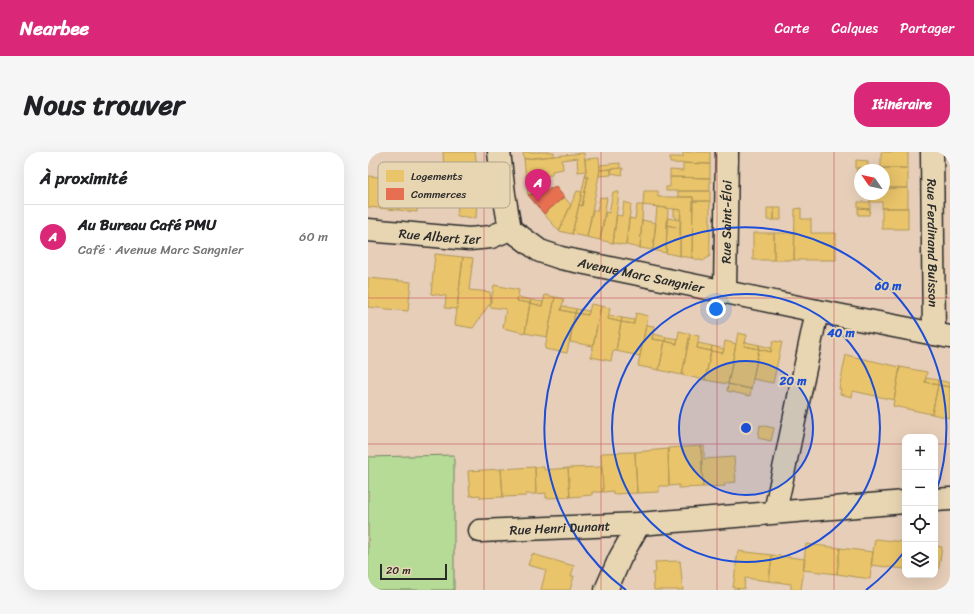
<!DOCTYPE html>
<html lang="fr">
<head>
<meta charset="utf-8">
<style>
	:root { --surface:#fff; --page:#f6f6f6; --text:#202124; --muted:#757577; --line:#e0e0e0; --accent:#db2777 }
	body { margin:0; font-family:Sriracha,sans-serif; background:var(--page); color:var(--text) }
	.controls { position:absolute; right:12px; bottom:12px; display:grid; overflow:hidden; border-radius:8px; box-shadow:0 4px 16px #0002 }
	.controls button { width:36px; height:36px; display:grid; place-items:center; padding:0; border:0; border-bottom:1px solid var(--line); background:var(--surface); color:var(--text); font:20px sans-serif }
	.compass { position:absolute; left:486px; top:12px; width:36px; height:36px; border-radius:50%; background:var(--surface); box-shadow:0 4px 16px #0002; rotate:304deg }
	.scale { position:absolute; left:12px; bottom:10px; width:67px; box-sizing:border-box; padding-left:4px; border:2px solid #2b2b2b; border-top:0; font-size:11px; line-height:14px; white-space:nowrap; color:#2b2b2b; -webkit-text-stroke:3px #e8d6b3; paint-order:stroke }
	.you { position:absolute; left:348px; top:157px; width:14px; height:14px; margin:-10px; border:3px solid #fff; border-radius:50%; background:#1a73e8; box-shadow:0 0 0 6px #1a73e833 }
	.badge { display:grid; place-items:center; width:26px; height:26px; border-radius:50%; background:var(--accent); color:#fff; font-size:13px; font-weight:700 }
	.pin { position:absolute; translate:-50% -33px; filter:drop-shadow(0 1px 2px #0008) }
	.pin::after { content:''; position:absolute; top:21px; width:14px; height:12px; background:inherit; clip-path:polygon(0 0,100% 0,50% 100%) }
	.list { margin:0; padding:0; list-style:none }
	h2 { display:flex; justify-content:space-between; align-items:center; height:52px; margin:0; padding:0 16px; font-size:17px }
	h2 small { font-size:13px; font-weight:400; color:var(--muted) }
	.list li { display:grid; grid-template-columns:26px 1fr auto; gap:12px; align-items:center; box-sizing:border-box; height:64px; padding:0 16px; border-top:1px solid var(--line) }
	.list b { display:block; font-size:15px; white-space:nowrap }
	.list p { margin:0; font-size:13px; white-space:nowrap; color:var(--muted) }
	.list em { font-size:13px; font-style:normal; color:var(--muted) }
	.icon { flex:none; width:22px; height:22px; fill:none; stroke:currentColor; stroke-width:2; stroke-linecap:round; stroke-linejoin:round }
	.map { position:relative; flex:none; width:582px; height:438px; overflow:hidden; border-radius:16px }
	header { display:flex; align-items:center; gap:24px; box-sizing:border-box; height:56px; padding:0 20px; background:var(--accent); color:#fff }
	header strong { font-size:19px }
	nav { display:flex; gap:22px; margin-inline-start:auto; font-size:14px }
	.intro { display:flex; align-items:center; justify-content:space-between; box-sizing:border-box; height:96px; padding:0 24px }
	h1 { margin:0; font-size:28px }
	.button { padding:10px 18px; border-radius:16px; background:var(--accent); color:#fff; font-size:14px; font-weight:700 }
	main { display:flex; gap:24px; padding:0 24px }
	aside { flex:1; background:var(--surface); border-radius:16px; box-shadow:0 4px 16px #0002 }
	.map>svg:first-child { display:block }
</style>
</head>
<body>
<header>
<strong>Nearbee</strong>
<nav><a>Carte</a><a>Calques</a><a>Partager</a></nav>
</header>
<div class="intro"><h1>Nous trouver</h1><a class="button">Itinéraire</a></div>
<main>
<aside>
<h2>À proximité<small></small></h2>
<ul class="list">
<li><span class="badge">A</span><div><b>Au Bureau Café PMU</b><p>Café · Avenue Marc Sangnier</p></div><em>60 m</em></li>
</ul>
</aside>
<div class="map">
<svg width="582" height="438" viewBox="0 0 582 438">
	<rect width="100%" height="100%" fill="#e6ceb8"/>
	<filter id="ink" filterUnits="userSpaceOnUse"><feTurbulence type="fractalNoise" baseFrequency=".025" numOctaves="2"/><feDisplacementMap in="SourceGraphic" scale="8" xChannelSelector="R" yChannelSelector="G"/><feConvolveMatrix kernelMatrix="1 2 1 2 8 2 1 2 1" color-interpolation-filters="sRGB"/></filter>
	<g filter="url(#ink)">
		<path fill="#b6db97" stroke="#708361" d="M86 303V438H0V305Z"/>
		<path fill="#e9c46a" stroke="#b09657" d="M75 0H107L111 34 74 30 73 19H76Z
			M155 0H186V4L156 7Z
			M315 0H342V12L302 11V5H315Z
			M513 0H540V16H513Z
			M216 1 218 19 210 20 209 6 194 8 195 17 184 19V23L158 26 156 7Z
			M231 6 232 18 219 85 204 82 211 53 214 54 220 25H217L218 19 217 7Z
			M488 8 500 9V16H488Z
			M252 11V16L232 18V13Z
			M315 11 342 12V26L302 25V18L315 19Z
			M255 16 254 23 243 21V17Z
			M488 16H500V18H492V23H489Z
			M513 16H540V36H516V18H513Z
			M243 17V23L231 24 232 18Z
			M0 24 32 27 30 58 0 55Z
			M174 24 175 39 160 43 158 26Z
			M217 25H220L214 54 211 53Z
			M302 25 342 26V39H298V35H302Z
			M32 26 51 28 49 60 30 58Z
			M92 32 110 34 108 66 89 64Z
			M516 36H540V56H514V50H502V42H516Z
			M209 39 214 40 204 82 191 79Z
			M276 39H290V45H325L324 106 312 104 313 58 275 53Z
			M310 39H342V49H325V45H310Z
			M245 40H251L245 91 232 88 238 60 241 61Z
			M196 45 203 53 191 79 176 62Z
			M232 45 239 46 232 88 219 85 225 58 229 59Z
			M325 49H342V104L335 109 324 106Z
			M256 50 263 52 258 93 245 91 249 63 254 64Z
			M490 50H502V57L490 56Z
			M269 53H275L272 96 258 93 261 66 267 67Z
			M289 55 300 56 298 101 285 98Z
			M399 56H406V68H399Z
			M406 56H413V68H406Z
			M433 56V67H443V81H468V108H426L427 57Z
			M490 56 502 57 501 63H490Z
			M514 56H540V77H514Z
			M306 57 313 58 312 68 308 67V65L306 64Z
			M299 66 312 68V76L299 73Z
			M274 68 288 71 285 98 272 96Z
			M299 73 312 76V104L298 101Z
			M385 81H406V108H385Z
			M406 81H427L426 108H406Z
			M67 102 95 105 89 157 77 156 78 144 63 142Z
			M95 105 105 106 101 138 122 140 123 150 105 176 87 173Z
			M0 126 43 130 40 159 0 155Z
			M126 133 151 138 149 149 162 151 157 181 135 176 138 157 122 155Z
			M177 143 187 145 179 185 157 181 162 151 174 154Z
			M150 145 163 148 162 151 149 149Z
			M187 145 196 147 193 158 207 161 199 201 177 197Z
			M163 148 175 150 174 154 162 151Z
			M223 152 233 154 225 194 202 190 207 161 220 163Z
			M194 154 208 157 207 161 193 158Z
			M233 154 242 156 240 167 253 170 248 199H245L243 209 223 205Z
			M208 157 221 159 220 163 207 161Z
			M268 161 280 164 272 204 248 199 253 170 266 172Z
			M241 163 254 166 253 170 240 167Z
			M254 166 266 168V172L253 170Z
			M278 173 286 174 284 187 297 189 291 218 270 214Z
			M311 179 322 182 314 223 291 218 297 189 309 192Z
			M370 181 379 183 376 194 391 197 383 237 360 232Z
			M285 182 298 185 297 189 284 187Z
			M322 182 331 184 329 196 343 199 337 228 314 223Z
			M298 185 310 187 309 192 297 189Z
			M357 189 368 192 360 232 337 228 343 199 355 201Z
			M405 189 414 190 405 231 385 227 391 197 403 200Z
			M377 190 391 193V197L376 194Z
			M330 191 344 194 343 199 329 196Z
			M391 193 403 196V200L391 197Z
			M344 194 356 197 355 201 343 199Z
			M478 203 532 215 526 248 485 239 484 245 472 242 473 237H471Z
			M532 215 559 220 557 230 570 233 564 262 525 254Z
			M558 226 570 228V233L557 230Z
			M570 228 582 231V235L570 233Z
			M360 232 383 237 382 244 359 239Z
			M570 233 582 235V266L564 262Z
			M392 273 406 276 403 289 390 286Z
			M333 294 335 335 311 336V333L301 334 300 296Z
			M333 294H336V307L366 305 368 330 357 331V334L335 335Z
			M300 297 301 334H291V340L269 341 267 300Z
			M267 300 269 341 245 342V339L235 340 233 301Z
			M167 315 168 342H158V344L135 345 133 317Z
			M167 315H176V318L200 316 202 345 178 346V341L168 342Z
			M234 315 235 340H224V343L202 345 200 316Z
			M133 317 135 345 112 346V343L102 344 100 319Z
			M507 387 537 390V417L503 413Z
			M438 392 472 396 469 422 435 418Z
			M567 394 574 395 570 421H567Z
			M472 396 505 400 502 427 469 422Z
			M370 399 404 403 401 429 377 426 376 437 365 436Z
			M164 402 206 414 203 424H206L202 438H173L178 418 160 413Z
			M404 403 437 407 433 438H423V432L401 429Z
			M312 409 315 438H286L285 421 288 420 287 410Z"/>
		<path fill="#e76f51" stroke="#af5b46" d="M188 35 196 45 176 62 160 43Z"/>
		<g fill="none" stroke-linecap="round" stroke-linejoin="round">
			<g stroke="#2b2b2b" stroke-width="25">
				<g id="minor">
					<path id="s1" d="M131 0 136 42 142 77 172 99 193 106 449 159 582 185"/>
					<path id="s2" d="M564 0 566 182"/>
					<path id="s3" d="M0 78 101 87 123 85 142 77"/>
					<path id="s4" d="M357 140 359 0"/>
					<path d="M567 348 582 347"/>
					<path d="M407 360 449 159"/>
					<path id="s5" d="M112 379 271 372 537 350"/>
					<path d="M238 438 252 406 271 372"/>
				</g>
			</g>
			<use href="#minor" stroke="#e8d6b3" stroke-width="22"/>
		</g>
	</g>
	<path fill="none" stroke="#c94859" stroke-width="1" stroke-opacity="0.55" d="M116 0V438M233 0V438M349 0V438M466 0V438M0 146H582M0 292H537M567 292H582"/>
	<circle cx="378" cy="276" r="67" fill="#1d4ed8" fill-opacity=".12"/>
	<g fill="none" stroke="#1d4ed8" stroke-width="2">
		<circle cx="378" cy="276" r="67"/>
		<circle cx="378" cy="276" r="134"/>
		<path d="M536 400A201 201 0 0 1 498 438M258 438A201 201 0 1 1 567 343"/>
	</g>
	<g text-anchor="middle" dominant-baseline="central" stroke-width="4" stroke-linejoin="round" paint-order="stroke">
		<g font-size="13" fill="#2b2b2b" stroke="#e8d6b3">
			<text stroke="none"><textPath href="#s4" startOffset="70">Rue Saint-Éloi</textPath></text>
			<text stroke="none"><textPath href="#s3" startOffset="72">Rue Albert Ier</textPath></text>
			<text stroke="none"><textPath href="#s2" startOffset="91">Rue Ferdinand Buisson</textPath></text>
			<text stroke="none"><textPath href="#s1" startOffset="219">Avenue Marc Sangnier</textPath></text>
			<text stroke="none"><textPath href="#s5" startOffset="80">Rue Henri Dunant</textPath></text>
		</g>
	</g>
	<rect x="10" y="10" width="132" height="46" rx="6" fill="#e8d6b3" stroke="#afa38a" stroke-width="1"/>
	<rect x="18" y="18" width="18" height="12" fill="#e9c46a"/>
	<rect x="18" y="36" width="18" height="12" fill="#e76f51"/>
	<g font-size="11" fill="#2b2b2b">
		<text x="43" y="28">Logements</text>
		<text x="43" y="46">Commerces</text>
	</g>
	<circle cx="378" cy="276" r="6" fill="#1d4ed8" stroke="#e8d6b3" stroke-width="2"/>
	<g font-size="12" text-anchor="middle" font-weight="bold" fill="#1d4ed8" stroke="#e8d6b3" stroke-width="4" stroke-linejoin="round" paint-order="stroke">
		<text x="520" y="138">60 m</text>
		<text x="473" y="185">40 m</text>
		<text x="425" y="233">20 m</text>
	</g>
</svg>
<div class="controls">
<button>+</button>
<button>−</button>
<button><svg class="icon" aria-label="locate" viewBox="0 0 24 24"><circle cx="12" cy="12" r="6"/><path d="M12 2v4M12 18v4M2 12h4M18 12h4"/></svg></button>
<button><svg class="icon" aria-label="layers" viewBox="0 0 24 24"><path d="M12 4l9 5-9 5-9-5zM3 14l9 5 9-5"/></svg></button>
</div>
<svg class="compass" viewBox="-18 -18 36 36"><path d="M0-13l5 13h-10z" fill="#e53935"/><path d="M0 13l5-13h-10z" fill="#757577"/></svg>
<div class="scale">20 m</div>
<div class="you"></div>
<div class="pin badge" style="left:170px;top:50px">A</div>
</div>
</main>
</body>
</html>
